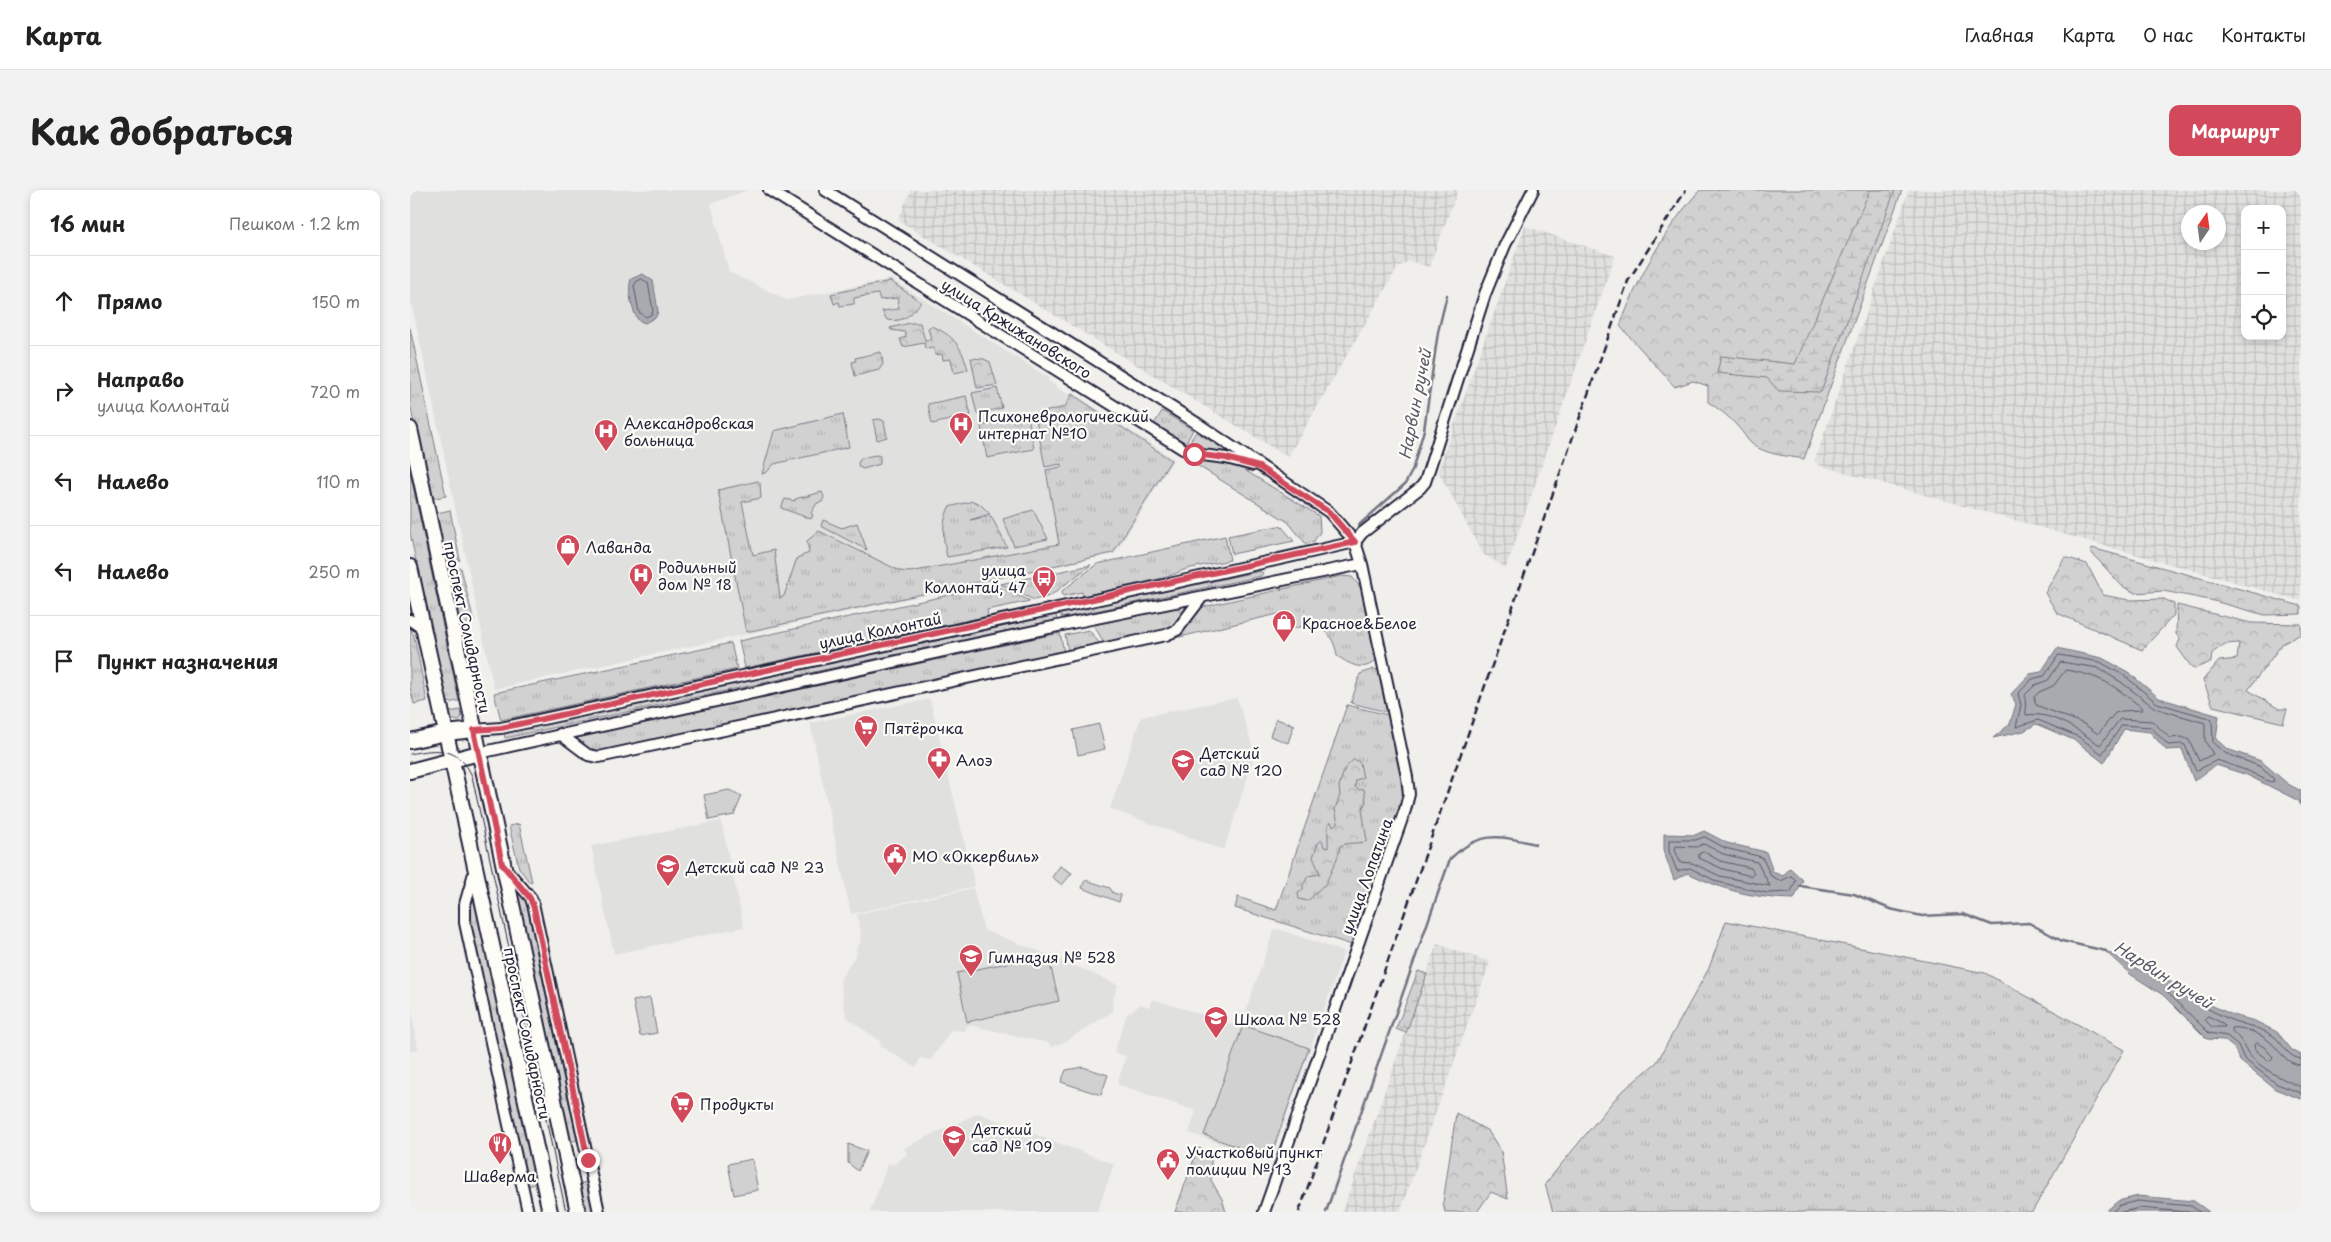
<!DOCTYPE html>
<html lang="ru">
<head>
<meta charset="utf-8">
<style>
	:root { --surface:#fff; --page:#f2f2f2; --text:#222; --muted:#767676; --line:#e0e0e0; --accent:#d1495b }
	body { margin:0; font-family:"Playpen Sans",sans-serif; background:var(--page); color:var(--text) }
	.controls { position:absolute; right:15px; top:15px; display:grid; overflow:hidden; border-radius:10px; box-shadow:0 2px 8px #0003 }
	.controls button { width:45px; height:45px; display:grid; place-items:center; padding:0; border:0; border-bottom:1px solid var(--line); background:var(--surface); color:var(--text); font:25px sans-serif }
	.compass { position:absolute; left:1771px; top:15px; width:45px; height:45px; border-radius:50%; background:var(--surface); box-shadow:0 2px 8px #0003; rotate:13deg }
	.stop { position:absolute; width:15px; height:15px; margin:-11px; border:4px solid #d1495b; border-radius:50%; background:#fff }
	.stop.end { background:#d1495b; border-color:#fff; box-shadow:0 1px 5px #0008 }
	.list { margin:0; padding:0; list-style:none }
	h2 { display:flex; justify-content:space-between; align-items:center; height:65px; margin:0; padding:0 20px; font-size:21px }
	h2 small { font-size:16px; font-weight:400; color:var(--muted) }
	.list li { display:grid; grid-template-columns:32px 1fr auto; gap:15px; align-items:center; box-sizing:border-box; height:90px; padding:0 20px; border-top:1px solid var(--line) }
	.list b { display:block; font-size:19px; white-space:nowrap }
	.list p { margin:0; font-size:16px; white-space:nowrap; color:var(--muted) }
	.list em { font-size:16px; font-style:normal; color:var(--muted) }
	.icon { flex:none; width:28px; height:28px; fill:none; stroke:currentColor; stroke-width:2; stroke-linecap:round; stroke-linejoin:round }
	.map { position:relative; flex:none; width:1891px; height:1022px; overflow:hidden; border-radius:10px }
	header { display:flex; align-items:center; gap:30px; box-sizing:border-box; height:70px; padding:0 25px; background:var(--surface); border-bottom:1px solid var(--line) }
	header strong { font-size:24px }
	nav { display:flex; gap:28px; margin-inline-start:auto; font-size:18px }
	.intro { display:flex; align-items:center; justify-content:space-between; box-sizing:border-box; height:120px; padding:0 30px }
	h1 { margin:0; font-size:35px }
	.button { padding:12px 22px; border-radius:10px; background:var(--accent); color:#fff; font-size:18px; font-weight:700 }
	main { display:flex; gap:30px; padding:0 30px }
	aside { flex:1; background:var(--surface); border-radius:10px; box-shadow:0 2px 8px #0003 }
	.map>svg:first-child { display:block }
</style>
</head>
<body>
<header>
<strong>Карта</strong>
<nav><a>Главная</a><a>Карта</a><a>О нас</a><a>Контакты</a></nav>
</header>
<div class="intro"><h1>Как добраться</h1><a class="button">Маршрут</a></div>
<main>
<aside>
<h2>16 мин<small>Пешком · 1.2 km</small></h2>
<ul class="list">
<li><svg class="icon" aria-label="ahead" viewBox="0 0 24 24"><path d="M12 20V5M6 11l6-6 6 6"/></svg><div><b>Прямо</b></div><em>150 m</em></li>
<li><svg class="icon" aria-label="right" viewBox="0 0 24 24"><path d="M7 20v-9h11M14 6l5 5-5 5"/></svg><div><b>Направо</b><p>улица Коллонтай</p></div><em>720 m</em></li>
<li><svg class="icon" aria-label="left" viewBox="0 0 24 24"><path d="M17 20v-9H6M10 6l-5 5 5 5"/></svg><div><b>Налево</b></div><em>110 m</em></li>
<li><svg class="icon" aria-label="left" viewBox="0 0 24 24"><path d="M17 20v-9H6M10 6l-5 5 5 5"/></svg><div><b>Налево</b></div><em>250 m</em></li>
<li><svg class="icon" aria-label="arrive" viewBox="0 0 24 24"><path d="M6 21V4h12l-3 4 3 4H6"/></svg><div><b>Пункт назначения</b></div></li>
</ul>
</aside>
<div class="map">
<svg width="1891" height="1022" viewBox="0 0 1891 1022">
	<defs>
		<pattern id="industrial-grid" width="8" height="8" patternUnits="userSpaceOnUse" patternTransform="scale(1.25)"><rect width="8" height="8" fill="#e0e0df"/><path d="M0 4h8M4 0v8" fill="none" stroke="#c0c0c0"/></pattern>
		<pattern id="grass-tufts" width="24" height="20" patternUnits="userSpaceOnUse" patternTransform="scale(1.25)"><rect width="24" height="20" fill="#d2d1d1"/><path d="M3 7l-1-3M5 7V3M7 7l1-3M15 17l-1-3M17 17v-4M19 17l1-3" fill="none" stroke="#b4b3b4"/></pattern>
		<pattern id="forest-crowns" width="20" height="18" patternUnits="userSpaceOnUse" patternTransform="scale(1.25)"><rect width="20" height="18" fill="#d2d1d1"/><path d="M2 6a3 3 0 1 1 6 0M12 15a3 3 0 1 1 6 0" fill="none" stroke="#b4b3b4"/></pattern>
		<pattern id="wetland-marsh" width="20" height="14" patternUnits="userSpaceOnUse" patternTransform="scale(1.25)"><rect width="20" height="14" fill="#d2d1d1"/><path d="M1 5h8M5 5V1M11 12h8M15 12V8" fill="none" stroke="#b4b3b4"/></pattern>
	</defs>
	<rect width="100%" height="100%" fill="#f0efec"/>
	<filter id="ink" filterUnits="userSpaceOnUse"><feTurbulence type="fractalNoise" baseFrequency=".02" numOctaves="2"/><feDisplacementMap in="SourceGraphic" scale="10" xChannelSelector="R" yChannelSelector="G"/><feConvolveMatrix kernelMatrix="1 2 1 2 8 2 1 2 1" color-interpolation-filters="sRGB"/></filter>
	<g filter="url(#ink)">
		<path fill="#e0e0df" d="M0 0H338L301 14 319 82 377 110 481 89 639 188 638 191 645 196 659 205 661 202 764 269 705 364 84 499 0 106Z
			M827 508 845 564 814 660 700 619 731 527Z
			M520 509 565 696 441 724 400 533Z
			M311 631 334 737 204 764 181 656Z
			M563 698 574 740 652 770 708 795 702 811 703 821 656 851 642 857 638 853 558 835 555 841 541 840 521 870 510 868 506 878 471 856 470 851 436 827 430 790 447 763 446 758 450 754 451 743 447 724Z
			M868 739 934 762 861 971 779 943 786 921 707 894 716 866 704 862 717 824 731 814 739 817 742 809 825 835 830 821 835 823 864 740Z
			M0 811 8 860 0 861Z
			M568 923 704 974 687 1022H460L478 973 483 975 497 964 494 958Z"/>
		<path fill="url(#industrial-grid)" fill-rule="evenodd" d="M501 0H1048L1019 77 999 71 988 77 878 267 488 30Z
			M1499 0H1891V411L1408 275 1405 270ZM1835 19H1872V146H1835ZM1808 22V52H1778V22Z
			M1115 36 1205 66 1096 378 1073 364 1028 281Z
			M1027 754 1080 772 990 1022H932Z"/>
		<path fill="url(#grass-tufts)" stroke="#7a7a86" d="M480 91 511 112C502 124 494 133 477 130L472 121 489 119 487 108 470 110 468 104 444 108V114L430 116 429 112 424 114 421 104Z
			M0 138 36 306 20 309 0 214Z
			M471 162 473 174 469 180 445 186 442 172 446 171 445 168Z
			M587 198 592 218 567 224 562 203Z
			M662 204 761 270 703 363 336 442 308 300 348 291 350 293 351 308 332 312 343 365 364 360 370 408 374 406 387 368 399 363 397 351 409 341 490 381 500 382 649 354 636 280 651 277V274L635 277 625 224 655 217Z
			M556 206 561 225 522 234 518 214Z
			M752 221 783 240 774 256 743 236Z
			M433 224 439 257 364 274 357 282 352 284 364 241Z
			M618 226 624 259 577 268 571 236Z
			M469 229 474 231 477 247 467 250 463 230Z
			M786 242 814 259V263L801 264 776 257Z
			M466 265 470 266V274L453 279 449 277 448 273 451 268Z
			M777 269 816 273 833 279 909 326 910 342 904 351 896 354 878 332Z
			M0 282 49 511 36 513 0 343Z
			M412 302 414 307 412 312 407 313 401 323 403 325 401 329 371 318 375 309 385 311V309Z
			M563 311 570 314 580 324 560 330 581 326 597 357 537 367C533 349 531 335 539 317Z
			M40 320 50 370 34 374 23 324Z
			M623 320 638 349 604 356 593 329Z
			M413 330 432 338 447 333 457 360 411 336Z
			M868 336 872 337 884 351 822 364 818 346Z
			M815 346 820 370 776 379 757 387 673 406 672 402 653 406 652 401 687 374Z
			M681 375 640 406 624 410 590 394Z
			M51 378 64 432 51 434 44 416 36 381Z
			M850 381 853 383 851 386 652 428 650 424Z
			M931 386 942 387 952 399 966 470C953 483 940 474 927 466 924 443 907 427 885 439L875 433 872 423 757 450 793 417Z
			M585 395 620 411 577 420 578 426 335 478 329 451Z
			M773 416 777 419C761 447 723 447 694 453L684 435Z
			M646 425 647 430 95 548 94 543Z
			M0 438 4 446 17 511 4 514 0 497Z
			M679 440 690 454 658 461 655 445Z
			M650 443 654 462 182 563 164 548Z
			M321 453 327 479 91 530 84 503Z
			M964 479 968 480 977 522 941 513 950 484Z
			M937 515 978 525 994 596 993 607 987 624 942 755 825 718 828 707 866 720Z
			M51 520 52 526 49 531 40 529 38 522Z
			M109 634 122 692 120 693 109 678 99 636Z
			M106 701 110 702 116 711 167 950 159 952Z
			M61 710 65 712 126 994 117 996 59 732Z
			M1316 731 1575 783 1714 860 1622 1022H1143L1135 994 1209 904 1247 872 1299 778Z
			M176 992 183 1022H174L168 994Z"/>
		<path fill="url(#forest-crowns)" stroke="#7a7a86" d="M1290 0H1492L1394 269C1378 266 1356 265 1342 254 1336 249 1334 243 1328 237 1320 227 1309 219 1298 212V196L1283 191 1265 197 1210 136C1228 88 1255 38 1290 0Z
			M500 133H510L515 150 521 149 518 138 521 136C544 145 552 157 558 180L544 183 541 169 533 170 532 164 525 165 524 158 515 159 514 153 493 157 490 149 496 147 495 142 481 140 480 138Z
			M561 168 574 169 580 172 587 195 567 198Z
			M1682 358 1891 416V424L1855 425 1800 410 1753 401 1725 403 1712 396 1680 361Z
			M1655 367 1677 374 1693 405 1719 410 1754 409 1764 414V425L1732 460 1647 423 1635 403Z
			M1767 415 1841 433 1891 434V444L1872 454 1838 500 1869 519H1877L1873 533 1803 516 1793 490 1809 471 1827 469 1829 453 1815 454 1802 463 1801 472 1783 479 1767 457 1770 449 1766 444Z
			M944 569 950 573 953 588 946 590 945 597 949 600 954 599 956 612 952 619 957 651C947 655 939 651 930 656 929 669 920 681 916 694 908 698 905 706 897 711L889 709 888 703 893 700V695L898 686 910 684 903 667 908 653 912 650 914 657 918 658V634L921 632 923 636 928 633 925 619 930 605 929 596 935 578Z
			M1046 923 1078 941 1091 961 1098 1009 1081 1002 1067 1022H1035L1033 1013Z
			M788 958 801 962V990L812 1009 816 1022H765Z"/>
		<path fill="url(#wetland-marsh)" stroke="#7a7a86" d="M1460 0H1485L1411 202 1369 201 1357 188 1307 183 1311 166 1385 174Z
			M1008 781 1017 784 996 843 986 839Z"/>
		<path fill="#d2d1d1" stroke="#7a7a86" d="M866 529 884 535 878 553 860 546Z
			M689 534 695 559 668 565 663 540Z
			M319 600 332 606 324 625 299 630 294 605Z
			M650 676 662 683 652 695 642 687Z
			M675 690 700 698 703 703 711 705 709 712 672 698Z
			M638 765 649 811 557 832 547 783Z
			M240 808 247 843 230 846 223 811Z
			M833 835 899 858 860 968 794 945Z
			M673 877 698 885 691 905 651 892 656 880Z
			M438 954 457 961 448 981 438 973Z
			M342 969 348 1000 324 1005 318 974Z"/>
		<path fill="#a9a9b0" stroke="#737381" d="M233 84 243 91 248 121 246 127 235 133 228 130C222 120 217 101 221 89Z
			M1647 458 1692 468 1718 482 1749 508 1809 526 1806 549 1817 559 1851 571 1878 594 1891 601V617L1889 611 1837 585 1806 575 1784 591 1772 559 1756 560 1740 542 1714 539 1694 573 1666 551 1626 534 1614 541 1583 548 1600 534 1606 514 1601 504 1620 484 1631 482Z
			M1294 641 1317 653 1356 662 1363 682 1373 686 1380 678 1393 690 1384 709C1343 708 1315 701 1278 683L1264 690 1254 662V644L1285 645Z
			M1694 760 1731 781 1746 784 1783 804 1787 809 1823 825 1845 831 1867 842 1882 860 1891 865V909L1865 899 1830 871 1824 858 1814 850 1797 849 1753 805 1720 784Z
			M1728 1006 1784 1011 1799 1022H1695L1708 1011Z"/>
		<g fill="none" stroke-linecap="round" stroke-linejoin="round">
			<path stroke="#58586a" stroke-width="1" d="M232 89 238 93 243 120 242 124 236 127 229 122 224 96 226 92Z
				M1649 465 1690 472 1715 486 1747 513 1802 529 1803 553 1815 563 1849 576 1863 588 1864 591 1860 592 1838 581 1807 570 1786 581 1775 555 1771 554 1758 555 1741 537 1712 535 1692 564 1669 547 1628 530 1606 537 1611 515 1608 504 1622 489 1634 486Z
				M1651 472 1688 478 1711 492 1745 518 1795 533V551L1803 564 1789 571 1779 550 1772 547 1760 548 1742 531 1710 529 1690 555C1668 541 1643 521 1616 525L1615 505 1625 495 1638 490Z
				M1656 480C1692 486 1703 495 1731 517L1732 520 1712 521 1705 523 1688 544 1674 534 1626 515 1624 507 1629 502 1643 496Z
				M1295 647 1315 658 1352 667 1361 686 1371 691 1381 686 1386 690 1381 702 1357 703 1308 692 1280 678 1267 681 1259 661V650H1285Z
				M1294 654 1313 664 1347 672 1360 696 1310 686 1282 673 1270 672 1265 660 1266 656 1286 657Z
				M1294 662 1310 671 1341 678 1344 684 1341 686 1313 679 1289 668V664Z
				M1798 826 1814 834 1815 837H1802L1795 830Z
				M1847 853 1854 857 1863 867 1862 870 1859 871 1845 860 1844 855Z
				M1891 869C1876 867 1873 852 1862 845 1848 837 1834 835 1819 829 1798 820 1781 809 1761 799L1758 801V803L1799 843 1817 846 1828 855 1834 869 1867 894 1891 903
				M1891 875C1875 874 1870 860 1859 851 1851 844 1832 836 1822 838V841C1831 849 1832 853 1838 863 1847 877 1876 891 1891 897
				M1702 1022 1710 1015 1728 1011 1781 1016 1790 1022
				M1712 1022 1729 1018 1779 1022"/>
			<path stroke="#737381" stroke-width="2.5" d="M949 335 995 294 1002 281 1014 240 1028 142 1037 105
				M1390 696 1444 704 1480 719 1512 726 1553 724 1582 735 1619 733 1652 751 1696 761
				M916 1022 1040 669C1069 641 1088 645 1125 654"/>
			<g stroke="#22223b" stroke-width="14">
				<path id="minor" d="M359 0 773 259 784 264 816 268 843 275
					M415 0 788 234 919 322 945 352 952 374 997 587 999 604 995 620 854 1022
					M945 352 952 343 1010 298 1015 292 1075 104 1095 55 1123 0
					M0 430 13 439
					M64 540 91 538 759 394 945 352
					M150 544 178 565 189 567 756 445 767 440 792 407
					M69 563 666 432 952 374
					M94 677 121 708 124 718 189 1022
					M65 680 55 714V733L118 1022"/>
			</g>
			<g stroke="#22223b" stroke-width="18">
				<path id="secondary" d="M0 239 168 1022
					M0 377 140 1022
					M0 551 36 543 64 540
					M0 581 69 563"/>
			</g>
			<use href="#minor" stroke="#fdfcf7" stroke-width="10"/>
			<use href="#secondary" stroke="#fdfcf7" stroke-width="14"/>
			<path stroke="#22223b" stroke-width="1" d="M0 564C27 558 49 557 62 586L156 1022"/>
			<path stroke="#22223b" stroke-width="2.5" stroke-dasharray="8 4" stroke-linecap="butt" d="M889 1022 1218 91 1276 0"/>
		</g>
	</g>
	<g fill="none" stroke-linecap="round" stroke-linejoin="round" filter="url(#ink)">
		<path stroke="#d1495b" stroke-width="6" d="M178 970 124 718 120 708 92 674 64 540 91 538 945 352 919 322 849 277 816 268 784 264"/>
	</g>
	<defs>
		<g id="hospital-pin" transform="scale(1.25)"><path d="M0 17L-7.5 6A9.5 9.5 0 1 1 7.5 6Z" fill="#d1495b" stroke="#fdfcf7"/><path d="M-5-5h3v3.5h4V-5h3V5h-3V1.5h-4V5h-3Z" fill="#fff"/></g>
		<g id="shop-pin" transform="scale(1.25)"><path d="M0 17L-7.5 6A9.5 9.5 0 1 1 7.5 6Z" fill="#d1495b" stroke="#fdfcf7"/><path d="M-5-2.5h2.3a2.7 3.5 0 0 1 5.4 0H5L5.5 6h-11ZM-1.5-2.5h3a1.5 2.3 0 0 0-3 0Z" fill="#fff"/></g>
		<g id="bus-pin" transform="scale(1.25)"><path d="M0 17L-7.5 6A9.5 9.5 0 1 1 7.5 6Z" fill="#d1495b" stroke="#fdfcf7"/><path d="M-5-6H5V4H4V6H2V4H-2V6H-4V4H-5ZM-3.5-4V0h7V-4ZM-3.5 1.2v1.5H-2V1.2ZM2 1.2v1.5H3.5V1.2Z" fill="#fff"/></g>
		<g id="supermarket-pin" transform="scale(1.25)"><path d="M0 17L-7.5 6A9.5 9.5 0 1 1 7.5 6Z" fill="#d1495b" stroke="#fdfcf7"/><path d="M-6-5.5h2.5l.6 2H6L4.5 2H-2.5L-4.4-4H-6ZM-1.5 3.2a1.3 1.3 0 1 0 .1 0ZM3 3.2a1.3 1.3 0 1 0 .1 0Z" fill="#fff"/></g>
		<g id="pharmacy-pin" transform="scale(1.25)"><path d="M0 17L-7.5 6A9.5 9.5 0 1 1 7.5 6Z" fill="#d1495b" stroke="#fdfcf7"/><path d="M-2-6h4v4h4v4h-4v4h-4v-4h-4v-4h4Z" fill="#fff"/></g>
		<g id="school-pin" transform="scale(1.25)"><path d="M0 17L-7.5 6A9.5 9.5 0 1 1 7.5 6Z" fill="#d1495b" stroke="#fdfcf7"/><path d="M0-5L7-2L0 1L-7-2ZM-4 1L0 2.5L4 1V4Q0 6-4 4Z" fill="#fff"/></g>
		<g id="civic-pin" transform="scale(1.25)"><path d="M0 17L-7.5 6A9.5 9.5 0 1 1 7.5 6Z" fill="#d1495b" stroke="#fdfcf7"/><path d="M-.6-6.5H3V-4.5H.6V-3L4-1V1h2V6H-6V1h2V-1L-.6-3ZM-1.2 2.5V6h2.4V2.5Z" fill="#fff"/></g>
		<g id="restaurant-pin" transform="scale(1.25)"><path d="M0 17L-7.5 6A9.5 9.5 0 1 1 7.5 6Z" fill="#d1495b" stroke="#fdfcf7"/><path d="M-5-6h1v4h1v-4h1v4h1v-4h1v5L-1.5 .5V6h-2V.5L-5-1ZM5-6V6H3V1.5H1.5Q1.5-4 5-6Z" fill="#fff"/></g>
	</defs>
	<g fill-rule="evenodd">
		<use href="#hospital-pin" x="551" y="234"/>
		<use href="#hospital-pin" x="196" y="241"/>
		<use href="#shop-pin" x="158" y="356"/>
		<use href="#hospital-pin" x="231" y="385"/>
		<use href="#bus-pin" x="634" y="388"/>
		<use href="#shop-pin" x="874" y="432"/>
		<use href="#supermarket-pin" x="456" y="537"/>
		<use href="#pharmacy-pin" x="529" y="569"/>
		<use href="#school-pin" x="773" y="571"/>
		<use href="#civic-pin" x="485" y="665"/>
		<use href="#school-pin" x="258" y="676"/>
		<use href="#school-pin" x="561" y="766"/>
		<use href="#school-pin" x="806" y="828"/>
		<use href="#supermarket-pin" x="272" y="913"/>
		<use href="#school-pin" x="544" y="947"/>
		<use href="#restaurant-pin" x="90" y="954"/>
		<use href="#civic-pin" x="758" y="970"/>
	</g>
	<g text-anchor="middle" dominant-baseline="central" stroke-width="4.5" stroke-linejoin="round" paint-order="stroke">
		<g font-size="15" fill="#22223b" stroke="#fdfcf7">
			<text transform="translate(607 138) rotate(32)">улица Кржижановского</text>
			<text transform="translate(58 437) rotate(78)">проспект Солидарности</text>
			<text transform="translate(470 440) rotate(-12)">улица Коллонтай</text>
			<text transform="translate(956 686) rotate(-70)">улица Лопатина</text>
			<text transform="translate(118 843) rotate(78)">проспект Солидарности</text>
		</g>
		<g font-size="15" fill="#22223b" stroke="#fdfcf7" text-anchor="start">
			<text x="568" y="225">Психоневрологический<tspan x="568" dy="17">интернат №10</tspan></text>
			<text x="214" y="232">Александровская<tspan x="214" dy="17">больница</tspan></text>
			<text x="176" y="356">Лаванда</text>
			<text x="248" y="376">Родильный<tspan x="248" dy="17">дом № 18</tspan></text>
			<text x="616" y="379" text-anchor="end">улица<tspan x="616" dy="17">Коллонтай, 47</tspan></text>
			<text x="892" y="432">Красное&amp;Белое</text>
			<text x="474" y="537">Пятёрочка</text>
			<text x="790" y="562">Детский<tspan x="790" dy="17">сад № 120</tspan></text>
			<text x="546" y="569">Алоэ</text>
			<text x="502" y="665">МО «Оккервиль»</text>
			<text x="276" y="676">Детский сад № 23</text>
			<text x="578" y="766">Гимназия № 528</text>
			<text x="824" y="828">Школа № 528</text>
			<text x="290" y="913">Продукты</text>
			<text x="562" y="938">Детский<tspan x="562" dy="17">сад № 109</tspan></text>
			<text x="776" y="961">Участковый пункт<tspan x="776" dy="17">полиции № 13</tspan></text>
			<text x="90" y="985" text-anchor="middle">Шаверма</text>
		</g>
		<g font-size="16" font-style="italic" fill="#58586a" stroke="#fdfcf7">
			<text transform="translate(1004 214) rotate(-79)">Нарвин ручей</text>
			<text transform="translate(1754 784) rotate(32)">Нарвин ручей</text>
		</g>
	</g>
</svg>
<div class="controls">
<button>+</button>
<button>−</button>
<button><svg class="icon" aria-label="locate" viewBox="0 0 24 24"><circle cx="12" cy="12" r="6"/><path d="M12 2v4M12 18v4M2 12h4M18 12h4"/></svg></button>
</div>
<svg class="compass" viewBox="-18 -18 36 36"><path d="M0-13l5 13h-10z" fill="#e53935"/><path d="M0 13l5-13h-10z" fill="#767676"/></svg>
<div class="stop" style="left:784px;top:264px"></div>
<div class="stop end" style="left:178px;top:970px"></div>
</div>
</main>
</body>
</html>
